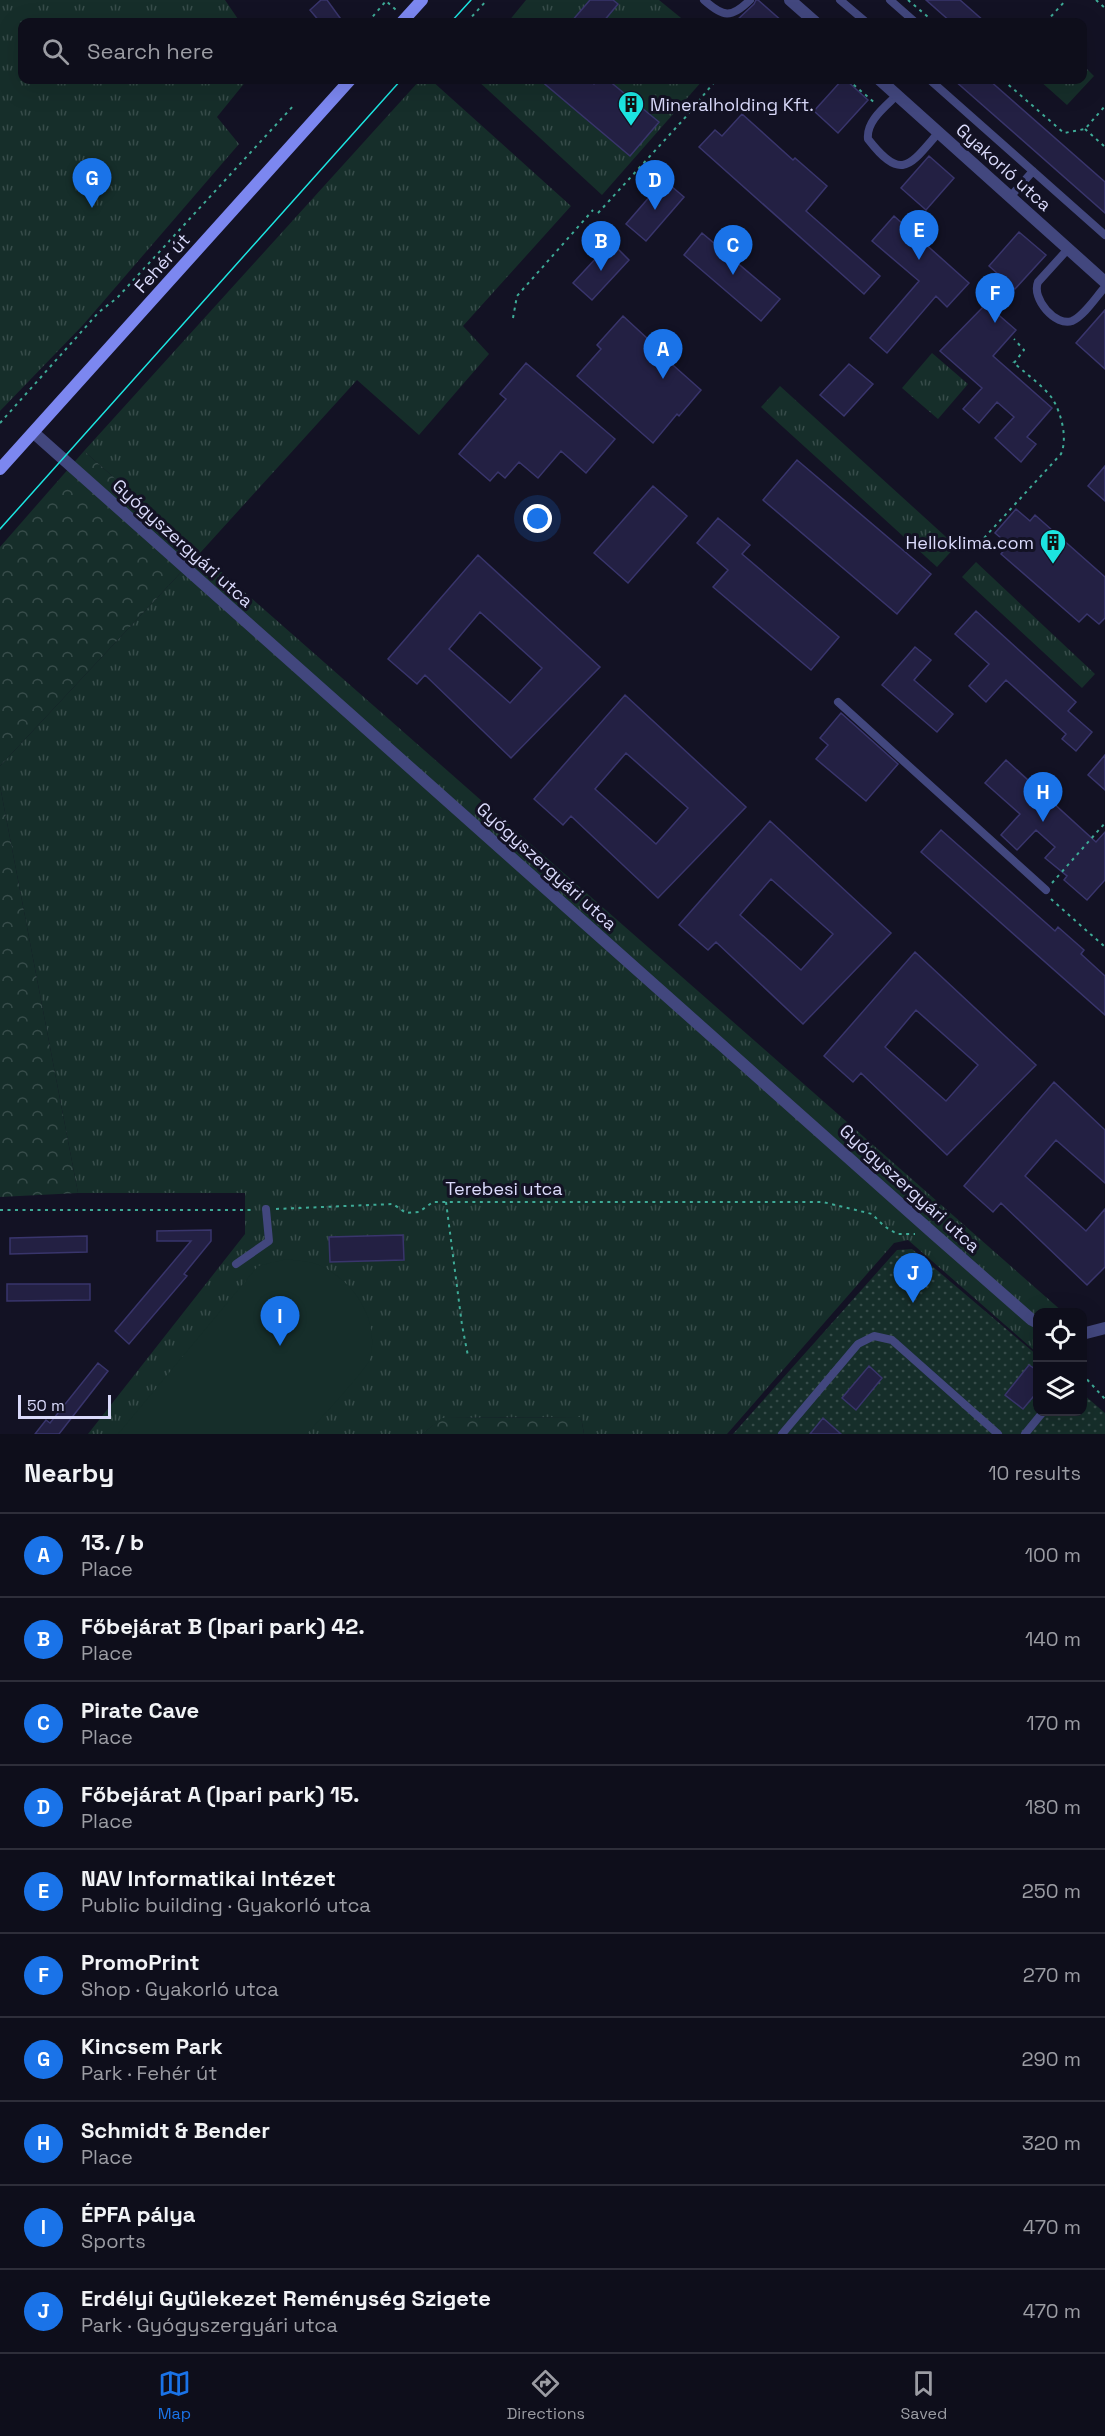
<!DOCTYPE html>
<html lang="en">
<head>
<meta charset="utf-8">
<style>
	:root { --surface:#0e0e1b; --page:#171724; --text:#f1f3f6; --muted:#9b9ca3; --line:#2e2e3a; --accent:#1a73e8 }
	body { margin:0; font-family:"Space Grotesk",sans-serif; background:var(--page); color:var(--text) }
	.controls { position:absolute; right:18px; bottom:18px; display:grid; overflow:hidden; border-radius:12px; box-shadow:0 6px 24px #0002 }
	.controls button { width:54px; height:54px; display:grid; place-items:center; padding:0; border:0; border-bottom:2px solid var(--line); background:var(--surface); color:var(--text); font:30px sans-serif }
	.scale { position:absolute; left:18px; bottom:15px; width:93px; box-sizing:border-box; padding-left:6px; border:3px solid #dadafb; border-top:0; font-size:16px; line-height:21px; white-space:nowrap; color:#dadafb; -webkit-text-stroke:4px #131224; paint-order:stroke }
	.you { position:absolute; left:538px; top:519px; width:21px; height:21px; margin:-15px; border:4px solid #fff; border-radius:50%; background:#1a73e8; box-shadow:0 0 0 9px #1a73e833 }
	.badge { display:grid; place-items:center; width:39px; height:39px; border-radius:50%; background:var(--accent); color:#fff; font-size:20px; font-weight:700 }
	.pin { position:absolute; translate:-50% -50px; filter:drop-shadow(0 2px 3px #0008) }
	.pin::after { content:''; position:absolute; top:32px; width:21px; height:18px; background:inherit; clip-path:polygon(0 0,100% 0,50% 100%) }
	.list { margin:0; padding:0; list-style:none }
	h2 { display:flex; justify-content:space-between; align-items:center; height:78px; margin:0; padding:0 24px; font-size:26px }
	h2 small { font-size:20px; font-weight:400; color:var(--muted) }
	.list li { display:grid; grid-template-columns:39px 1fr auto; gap:18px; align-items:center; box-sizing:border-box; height:84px; padding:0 24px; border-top:2px solid var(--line) }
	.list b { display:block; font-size:22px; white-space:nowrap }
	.list p { margin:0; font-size:20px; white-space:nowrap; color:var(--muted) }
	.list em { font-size:20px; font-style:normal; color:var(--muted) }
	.icon { flex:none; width:33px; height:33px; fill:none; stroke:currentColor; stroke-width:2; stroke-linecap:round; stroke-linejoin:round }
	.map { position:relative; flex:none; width:1105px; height:1434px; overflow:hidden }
	.search { position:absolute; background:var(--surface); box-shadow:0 6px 24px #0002; left:18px; right:18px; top:18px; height:66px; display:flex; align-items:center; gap:15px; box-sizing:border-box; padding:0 21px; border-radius:12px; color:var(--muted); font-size:22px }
	.sheet { height:918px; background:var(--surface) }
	nav { display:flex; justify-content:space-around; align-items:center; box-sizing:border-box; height:84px; border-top:2px solid var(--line); background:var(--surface); font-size:16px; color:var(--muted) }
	nav a { display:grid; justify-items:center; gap:3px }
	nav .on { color:var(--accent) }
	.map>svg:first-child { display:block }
</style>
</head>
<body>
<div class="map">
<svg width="1105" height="1434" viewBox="0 0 1105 1434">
	<defs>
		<pattern id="grass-tufts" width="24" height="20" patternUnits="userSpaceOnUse" patternTransform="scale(1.5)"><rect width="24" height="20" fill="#162e2a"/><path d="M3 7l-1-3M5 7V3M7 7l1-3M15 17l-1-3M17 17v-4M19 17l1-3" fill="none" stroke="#374c4a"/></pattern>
		<pattern id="forest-crowns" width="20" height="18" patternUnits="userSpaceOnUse" patternTransform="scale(1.5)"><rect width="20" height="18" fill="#162e2a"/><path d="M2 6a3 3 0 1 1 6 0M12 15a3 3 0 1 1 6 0" fill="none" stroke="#374c4a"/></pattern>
		<pattern id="garden-dots" width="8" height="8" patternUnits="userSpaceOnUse" patternTransform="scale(1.5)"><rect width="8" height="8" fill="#162e2a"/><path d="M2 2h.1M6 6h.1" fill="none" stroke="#374c4a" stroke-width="1.8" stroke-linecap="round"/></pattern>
	</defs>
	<rect width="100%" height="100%" fill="#131224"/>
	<path fill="url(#grass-tufts)" d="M0 0H225L240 22H22V80H247L217 117 239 144 83 325 0 411Z
		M526 0H659L686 22H508Z
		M1083 65 1094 76 1067 105 1039 80H1082Z
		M420 80H431L571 206 463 326 489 354 419 435 357 380 200 553 1063 1312H1038L1037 1353 908 1240 894 1243 727 1434H584L581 1417 443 1418 422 1434H88L245 1234V1193H78L0 786V766L199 553 84 451Z
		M477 80H703L602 195Z
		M932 353 968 384 938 419 902 388Z
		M780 386 956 546 937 567 761 407Z
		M976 562 1095 674 1082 688 962 577Z"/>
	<path fill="url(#forest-crowns)" d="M84 451 199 553 0 766V547Z
		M0 786 78 1193 0 1197Z
		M581 1417 584 1434H422L442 1418Z"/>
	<path fill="url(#garden-dots)" d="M912 1249 1037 1355 1038 1412H1082L1083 1394 1105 1413V1434H733L897 1250Z"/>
	<path fill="#162e2a" d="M287 1259C297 1261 310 1261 319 1265 354 1281 380 1319 370 1359 367 1369 317 1422 307 1434H118L258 1266Z"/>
	<path fill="#232043" stroke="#39356c" stroke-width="1.5" fill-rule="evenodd" d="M321 0H327L343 22H320L310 10Z
		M590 0H613L618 4 603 22H571Z
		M756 0H758L783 22H735L754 4Z
		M926 0H960L985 22H951Z
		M540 80H589L594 84 597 80H608L659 122 630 156Z
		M842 80H846L868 100 838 133 814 111Z
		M954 80H989L1105 182V213Z
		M742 114 793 160 795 158 827 186 806 211 880 276 864 294 699 147 715 130 722 136Z
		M929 156 954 178 926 210 901 188Z
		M664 180 684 197 646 241 626 224Z
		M894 216 969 283 947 307 936 296 887 353 870 338 919 281 872 241Z
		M1019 232 1046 255 1015 289 989 266Z
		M702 233 780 299 761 321 684 255Z
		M611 242 629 260 592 300 573 283Z
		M986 304 1016 330 993 356 1052 408 1027 437 1036 444 1021 462 995 438 1014 417 997 402 979 423 963 409 982 388 940 351Z
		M1105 310V369L1076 343Z
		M623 316 649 340 647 342 701 390 679 416 677 414 653 443 577 376 601 349 597 345Z
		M526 363 615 439 586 473 561 451 538 478 519 462 505 478 498 472 490 481 459 454 506 399 500 394Z
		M849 364 873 384 844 416 820 395Z
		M797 460 931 574 897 614 763 500Z
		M1105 466V501L1088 486Z
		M653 486 687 516 628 583 594 553Z
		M1016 509 1030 521 1035 515 1105 577V618L1099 624 1087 614 1079 622 1001 554 1009 545 995 533Z
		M718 518 750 545 742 554 839 637 811 670 713 587 728 570 697 543Z
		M478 555 600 667 511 758 425 675 417 684 388 659ZM480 612 542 668 510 703 449 649Z
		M976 611 1076 702 1068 711 1092 732 1076 751 1062 739 1066 734 1006 680 986 702 969 686 989 664 955 634Z
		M915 647 931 660 914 680 953 714 937 732 882 685Z
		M625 695 746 807 658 898 571 816 563 825 534 799ZM626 753 688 808 656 844 595 789Z
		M841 713 898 764 866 801 816 759 828 745 820 738Z
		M1105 755V790L1088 775Z
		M1006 760 1096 842 1105 832V880L1087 900 1064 880 1067 876 1045 858 1055 847 1036 830 1017 850 1001 835 1020 814 985 783Z
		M770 821 891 933 803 1024 716 942 708 950 679 925ZM771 879 833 934 801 970 740 915Z
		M941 830 1055 931 1058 927 1084 950 1081 954 1105 976V1015L921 852Z
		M915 952 1036 1065 947 1155 861 1073 853 1082 824 1056ZM916 1010 978 1065 946 1101 885 1047Z
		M1054 1082 1105 1130V1183L1056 1140 1025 1176 1086 1231 1105 1209V1267L1087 1285 1001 1203 993 1212 964 1186Z
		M211 1230V1241L184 1274 187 1276 129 1344 115 1331 191 1241H157V1231Z
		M403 1235 404 1260 330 1262 329 1237Z
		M87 1236V1252L10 1254V1238Z
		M7 1284H90V1300L7 1301Z
		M98 1363 108 1371 59 1434H35L46 1420 50 1423Z
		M1029 1365 1038 1371V1391L1023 1409 1005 1395Z
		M869 1366 882 1378 856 1410 842 1398Z
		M823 1418 841 1434H810Z"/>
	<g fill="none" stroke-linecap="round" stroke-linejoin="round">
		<path stroke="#3eab97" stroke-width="2" stroke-dasharray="3 4.5" stroke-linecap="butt" d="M908 0 934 22
			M1096 0 1105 8
			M368 22 386 1 396 10
			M467 22 487 0
			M1046 22 1066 0
			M407 80H408
			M848 80 875 103
			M1003 80 1064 133 1085 129 1105 106
			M1085 129 1105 147
			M598 213 683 120 716 80
			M513 318 517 296 593 210
			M1014 363 1024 350 1014 339
			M0 423 99 312 117 298 295 104
			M974 549 1061 454C1068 438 1061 412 1052 398 1042 385 1025 373 1013 362
			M1052 883 1105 823
			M1051 899 1105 947
			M446 1202 462 1325 468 1356
			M276 1209 393 1204 406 1213 419 1212 433 1202H823L872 1214 884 1226 897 1234H915
			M0 1210H255
			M1082 1374 1105 1399"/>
		<path stroke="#42477e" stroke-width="8" d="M704 0C723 17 731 19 750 0
			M840 0 866 22
			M890 0 915 22
			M930 80 1105 235
			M897 95C885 107 866 121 868 139 902 183 910 165 939 132
			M1010 197 1033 171
			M1068 249 1038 282C1031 299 1056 327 1072 321 1084 316 1096 297 1105 287
			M838 702 1046 890
			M236 1264 269 1241 266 1209
			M782 1434 858 1344 874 1336 892 1340 998 1434
			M1025 1434 1043 1412"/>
		<path stroke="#42477e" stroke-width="12" d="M790 0 815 22
			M880 80 1105 282
			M34 433 934 1234 1032 1320 1038 1323
			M1082 1334 1105 1328"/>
		<path stroke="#7c87f0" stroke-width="12" d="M402 22 422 0
			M0 469 350 80"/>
		<path stroke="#1ce4e0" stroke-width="1.5" d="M451 22 471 0
			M0 529 401 80"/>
	</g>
	<defs>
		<g id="building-pin" transform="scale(1.35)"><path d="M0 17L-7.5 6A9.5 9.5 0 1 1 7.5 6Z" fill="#1ce4e0" stroke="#131224"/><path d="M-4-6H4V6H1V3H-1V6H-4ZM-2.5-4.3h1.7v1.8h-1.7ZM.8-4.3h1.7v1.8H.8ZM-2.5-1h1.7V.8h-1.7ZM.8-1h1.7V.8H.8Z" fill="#111"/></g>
	</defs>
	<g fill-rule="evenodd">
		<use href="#building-pin" x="631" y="104"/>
		<use href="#building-pin" x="1053" y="542"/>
	</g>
	<g text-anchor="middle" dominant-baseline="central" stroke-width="6" stroke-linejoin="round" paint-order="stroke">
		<g font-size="18" fill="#dadafb" stroke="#131224" text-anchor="start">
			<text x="650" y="104">Mineralholding Kft.</text>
			<text x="1034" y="542" text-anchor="end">Helloklima.com</text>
		</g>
		<g font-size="18" fill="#dadafb" stroke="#131224">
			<text transform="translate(1004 167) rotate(42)">Gyakorló utca</text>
			<text transform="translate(162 263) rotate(-48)">Fehér út</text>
			<text transform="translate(183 543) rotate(42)">Gyógyszergyári utca</text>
			<text transform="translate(547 866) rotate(42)">Gyógyszergyári utca</text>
			<text x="504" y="1188">Terebesi utca</text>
			<text transform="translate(910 1188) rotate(42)">Gyógyszergyári utca</text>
		</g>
	</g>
</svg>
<div class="controls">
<button><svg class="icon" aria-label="locate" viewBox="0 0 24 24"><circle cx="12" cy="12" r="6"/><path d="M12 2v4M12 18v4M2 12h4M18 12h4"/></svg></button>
<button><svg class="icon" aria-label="layers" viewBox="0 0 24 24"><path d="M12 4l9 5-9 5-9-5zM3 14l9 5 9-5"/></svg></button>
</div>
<div class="scale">50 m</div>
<div class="you"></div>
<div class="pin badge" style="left:663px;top:379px">A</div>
<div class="pin badge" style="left:601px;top:271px">B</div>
<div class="pin badge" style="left:733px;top:275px">C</div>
<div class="pin badge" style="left:655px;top:210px">D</div>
<div class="pin badge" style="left:919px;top:260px">E</div>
<div class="pin badge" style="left:995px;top:323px">F</div>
<div class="pin badge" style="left:92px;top:208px">G</div>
<div class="pin badge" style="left:1043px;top:822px">H</div>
<div class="pin badge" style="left:280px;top:1346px">I</div>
<div class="pin badge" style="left:913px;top:1303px">J</div>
<div class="search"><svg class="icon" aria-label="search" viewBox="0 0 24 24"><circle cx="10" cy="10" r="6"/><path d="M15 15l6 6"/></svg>Search here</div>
</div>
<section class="sheet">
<h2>Nearby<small>10 results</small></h2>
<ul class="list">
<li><span class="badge">A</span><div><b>13. / b</b><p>Place</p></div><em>100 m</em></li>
<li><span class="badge">B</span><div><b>Főbejárat B (Ipari park) 42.</b><p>Place</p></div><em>140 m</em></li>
<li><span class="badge">C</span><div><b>Pirate Cave</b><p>Place</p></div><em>170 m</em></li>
<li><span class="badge">D</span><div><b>Főbejárat A (Ipari park) 15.</b><p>Place</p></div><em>180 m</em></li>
<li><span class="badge">E</span><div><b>NAV Informatikai Intézet</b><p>Public building · Gyakorló utca</p></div><em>250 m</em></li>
<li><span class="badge">F</span><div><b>PromoPrint</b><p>Shop · Gyakorló utca</p></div><em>270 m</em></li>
<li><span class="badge">G</span><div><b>Kincsem Park</b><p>Park · Fehér út</p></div><em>290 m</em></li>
<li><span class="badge">H</span><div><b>Schmidt &amp; Bender</b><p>Place</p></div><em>320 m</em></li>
<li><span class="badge">I</span><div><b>ÉPFA pálya</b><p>Sports</p></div><em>470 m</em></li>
<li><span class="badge">J</span><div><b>Erdélyi Gyülekezet Reménység Szigete</b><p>Park · Gyógyszergyári utca</p></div><em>470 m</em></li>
</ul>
</section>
<nav>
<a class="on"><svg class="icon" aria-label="map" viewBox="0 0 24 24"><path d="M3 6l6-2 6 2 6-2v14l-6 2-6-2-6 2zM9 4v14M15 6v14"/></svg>Map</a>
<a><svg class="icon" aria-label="directions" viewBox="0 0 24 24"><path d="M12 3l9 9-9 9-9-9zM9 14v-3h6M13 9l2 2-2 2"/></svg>Directions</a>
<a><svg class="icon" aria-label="saved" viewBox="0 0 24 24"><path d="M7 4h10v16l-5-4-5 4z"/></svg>Saved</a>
</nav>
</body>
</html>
